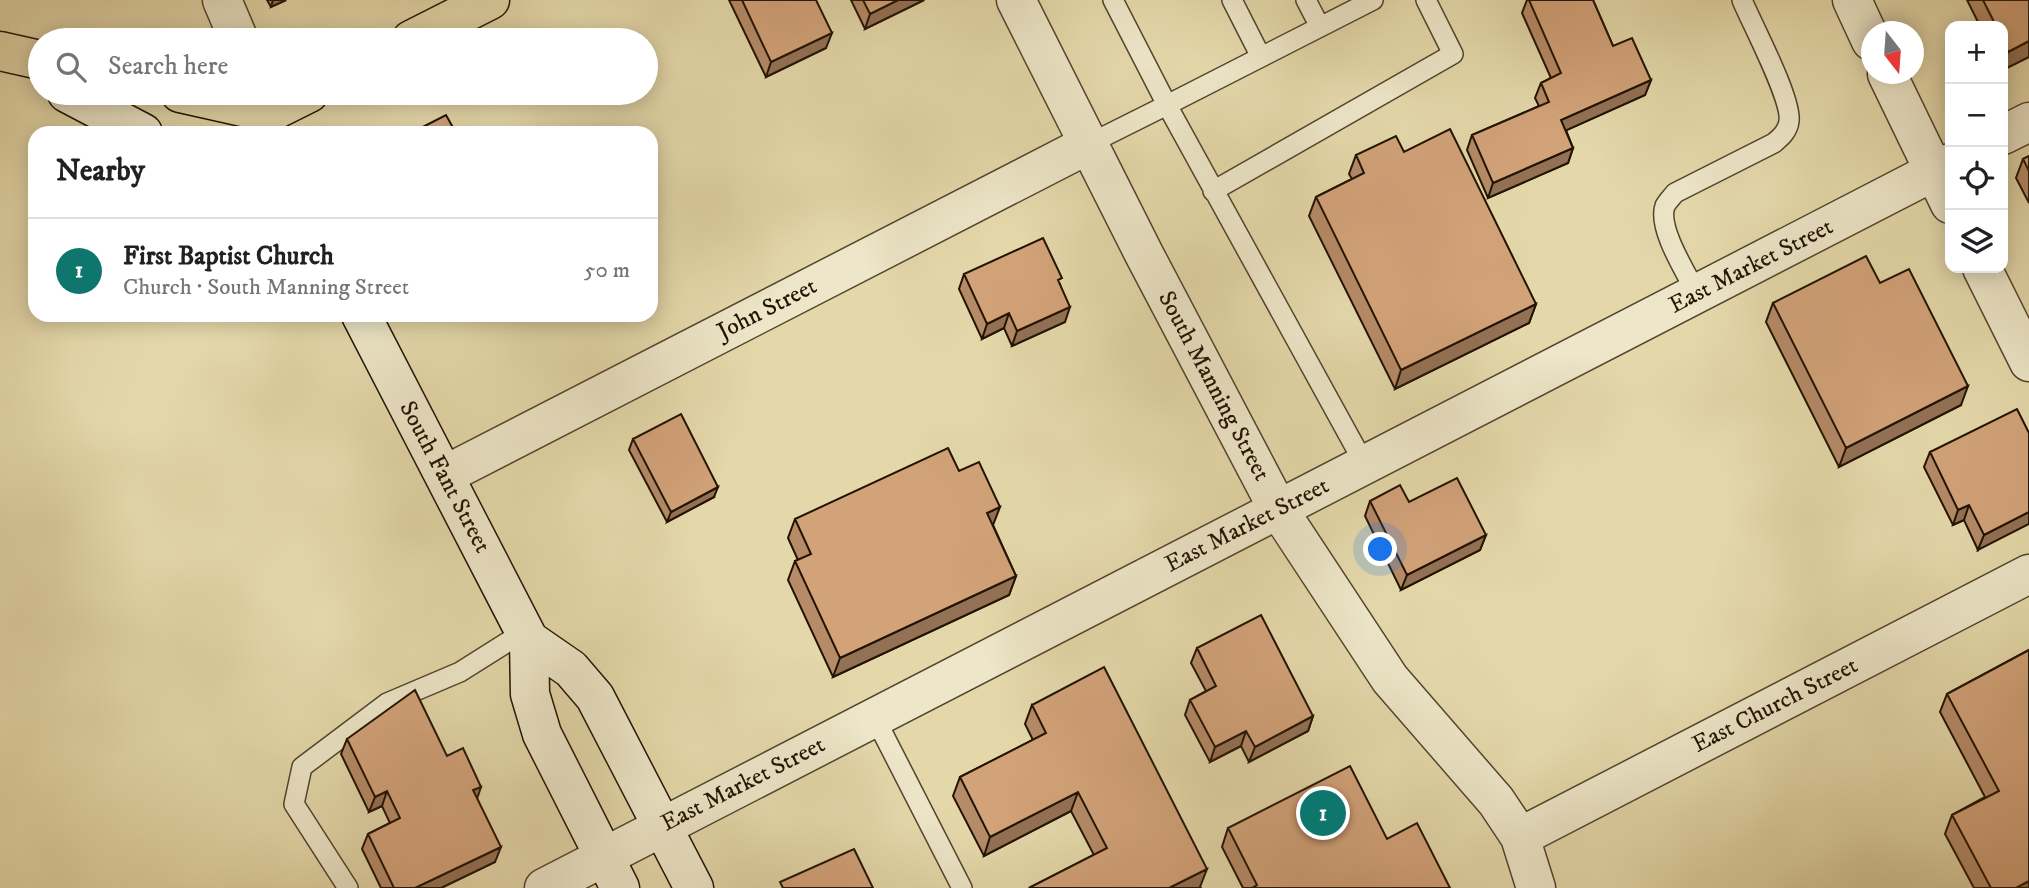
<!DOCTYPE html>
<html lang="en">
<head>
<meta charset="utf-8">
<style>
	:root { --surface:#fff; --page:#f6f6f6; --text:#202124; --muted:#757577; --line:#e0e0e0; --accent:#0f766e }
	body { margin:0; font-family:"IM FELL DW Pica",serif; background:var(--page); color:var(--text) }
	.controls { position:absolute; right:21px; top:21px; display:grid; overflow:hidden; border-radius:14px; box-shadow:0 4px 18px #0003 }
	.controls button { width:63px; height:63px; display:grid; place-items:center; padding:0; border:0; border-bottom:2px solid var(--line); background:var(--surface); color:var(--text); font:35px sans-serif }
	.compass { position:absolute; left:1861px; top:21px; width:63px; height:63px; border-radius:50%; background:var(--surface); box-shadow:0 4px 18px #0003; rotate:163deg }
	.you { position:absolute; left:1381px; top:550px; width:24px; height:24px; margin:-18px; border:5px solid #fff; border-radius:50%; background:#1a73e8; box-shadow:0 0 0 10px #1a73e833 }
	.badge { display:grid; place-items:center; width:46px; height:46px; border-radius:50%; background:var(--accent); color:#fff; font-size:23px; font-weight:700 }
	.pin { position:absolute; translate:-50% -50%; border:4px solid #fff; box-shadow:0 2px 7px #0006 }
	.list { margin:0; padding:0; list-style:none }
	h2 { display:flex; justify-content:space-between; align-items:center; height:91px; margin:0; padding:0 28px; font-size:30px }
	h2 small { font-size:23px; font-weight:400; color:var(--muted) }
	.list li { display:grid; grid-template-columns:46px 1fr auto; gap:21px; align-items:center; box-sizing:border-box; height:105px; padding:0 28px; border-top:2px solid var(--line) }
	.list b { display:block; font-size:26px; white-space:nowrap }
	.list p { margin:0; font-size:23px; white-space:nowrap; color:var(--muted) }
	.list em { font-size:23px; font-style:normal; color:var(--muted) }
	.icon { flex:none; width:38px; height:38px; fill:none; stroke:currentColor; stroke-width:2; stroke-linecap:round; stroke-linejoin:round }
	.map { position:relative; flex:none; width:2029px; height:888px; overflow:hidden }
	.search { position:absolute; background:var(--surface); box-shadow:0 4px 18px #0003; left:28px; top:28px; width:630px; height:77px; display:flex; align-items:center; gap:18px; box-sizing:border-box; padding:0 24px; border-radius:38px; color:var(--muted); font-size:26px }
	.panel { position:absolute; background:var(--surface); box-shadow:0 4px 18px #0003; left:28px; top:126px; width:630px; height:196px; border-radius:21px }
	.map>svg:first-child { display:block }
</style>
</head>
<body>
<div class="map">
<svg width="2029" height="888" viewBox="0 0 2029 888">
	<rect width="100%" height="100%" fill="#e4d8aa"/>
	<filter id="stains"><feTurbulence type="fractalNoise" baseFrequency=".00286" numOctaves="4"/><feColorMatrix values="0 0 0 0 .2 0 0 0 0 .09 0 0 0 0 .02 0 0 0 .5 -.17"/></filter>
	<radialGradient id="worn" r=".72"><stop offset=".6" stop-color="#630" stop-opacity="0"/><stop offset="1" stop-color="#630" stop-opacity=".3"/></radialGradient>
	<g fill="none" stroke-linecap="round" stroke-linejoin="round">
		<g stroke="#52442d" stroke-width="22">
			<path id="service" d="M1113 0 1167 105 1373 0
				M1232 0 1261 57
				M1306 0 1320 27
				M1089 144 1167 105 1365 465
				M1213 191 1453 54 1426 0
				M1697 294C1687 274 1657 228 1665 206 1667 202 1672 197 1675 193L1774 143C1781 137 1788 131 1789 121 1792 99 1752 24 1742 0
				M874 716 962 888
				M348 888 294 804 302 767 387 703 460 672 525 631"/>
		</g>
		<g stroke="#52442d" stroke-width="41">
			<path id="minor" d="M1016 0 1144 254 1278 509 1390 679 1496 801 1520 837 1536 888
				M445 475 1089 144
				M1520 837 2029 574"/>
		</g>
		<g stroke="#52442d" stroke-width="41">
			<path id="tertiary" d="M222 0 239 40
				M1852 0 1871 41
				M1887 74 1950 204
				M2003 135 2029 122
				M1982 268 2029 362
				M544 888 1950 163"/>
		</g>
		<g stroke="#221303" stroke-width="41">
			<path id="secondary" d="M67 93 143 133
				M361 315 529 640 571 669 595 697 694 888
				M529 640 530 694 542 734 620 888"/>
		</g>
		<g stroke="#221303" stroke-width="41">
			<path id="primary" d="M411 40 490 0
				M0 51 40 60
				M180 93 269 113 309 93"/>
		</g>
		<use href="#service" stroke="#ede6c8" stroke-width="19"/>
		<use href="#minor" stroke="#ede6c8" stroke-width="38"/>
		<use href="#tertiary" stroke="#ede6c8" stroke-width="38"/>
		<use href="#secondary" stroke="#ede6c8" stroke-width="38"/>
		<use href="#primary" stroke="#e4d8aa" stroke-width="38"/>
	</g>
	<path fill="#b58b68" stroke="#221303" stroke-width="2" d="M267 0H286L271 7Z
		M729 0H816L826 48 766 77Z
		M851 0H924L865 29Z
		M1527 0H1593L1613 46 1651 80 1645 95 1566 130 1573 148 1568 163 1488 198 1467 150 1472 135 1539 106 1535 98 1541 83 1551 78 1522 13Z
		M1967 0H2029V57L2003 70V26H1980Z
		M1404 152 1536 304 1529 323 1395 389 1309 216 1316 197 1352 179 1349 174 1356 155Z
		M2029 156V203L2016 178 2023 159Z
		M964 274 1060 284 1065 322 1012 346 1004 328 982 339 959 289Z
		M1880 283 1961 405 1839 467 1766 322 1773 303Z
		M2029 433 1978 550 1964 520 1953 525 1924 467 1930 452Z
		M633 439 714 497 667 522 629 450Z
		M959 471 993 525 1016 576 1009 595 833 677 788 580 795 561 798 560 788 538 795 519Z
		M1370 501 1409 502 1486 535 1480 550 1401 590 1365 516Z
		M1197 648 1313 716 1308 731 1249 762 1241 746 1210 762 1185 715 1190 700 1206 691 1191 663Z
		M2029 650V888H1974L1945 834 1952 815 1985 797 1940 712 1947 694Z
		M1032 705 1200 887 1029 888 1094 855 1071 811 984 856 953 796 960 777 1033 740 1025 724Z
		M347 739 477 798 495 862 441 888H381L362 849 368 834 390 823 382 806 369 812 341 754Z
		M1228 828 1387 839 1450 888H1243L1222 847Z"/>
	<path fill="#937155" stroke="#221303" stroke-width="2" d="M273 0H286L271 7Z
		M898 0H924L865 29 870 14Z
		M832 33 826 48 766 77 771 62Z
		M2029 41V57L2003 70V66L2008 52Z
		M1651 80 1645 95 1556 135 1561 120Z
		M1573 148 1568 163 1488 198 1493 183Z
		M1536 304 1529 323 1395 389 1401 370Z
		M1070 307 1065 322 1012 346 1017 331Z
		M1009 313 1004 328 982 339 987 324Z
		M1968 386 1961 405 1839 467 1846 448Z
		M718 487 714 497 667 522 671 512Z
		M1969 505 1964 520 1953 525 1958 510Z
		M1000 507 993 525 980 532 987 513Z
		M2029 512V524L1978 550 1984 535Z
		M1486 535 1480 550 1401 590 1407 575Z
		M1016 576 1009 595 833 677 840 658Z
		M1313 716 1308 731 1249 762 1255 747Z
		M1246 731 1241 746 1210 762 1215 747Z
		M481 787 476 802 473 790Z
		M387 791 382 806 369 812 375 797Z
		M1078 792 1071 811 984 856 990 837Z
		M501 847 495 862 441 888H415Z
		M1207 869 1200 887 1199 888H1169Z
		M2029 881V888H2016Z"/>
	<path fill="#d2a279" stroke="#221303" stroke-width="2" d="M742 0H816L832 33 771 62Z
		M863 0H898L870 14Z
		M1529 0H1593L1613 46 1632 38 1651 80 1561 120 1573 148 1493 183 1472 135 1549 102 1541 83 1561 73Z
		M1983 0H2029V41L2008 52 2003 40V26H1996Z
		M446 115 456 133H411Z
		M1450 129 1536 304 1401 370 1316 197 1364 173 1356 155 1396 136 1404 152Z
		M2029 156V171L2023 159Z
		M1043 238 1062 278 1058 280 1070 307 1017 331 1009 313 987 324 964 274Z
		M1866 256 1880 283 1909 269 1968 386 1846 448 1773 303Z
		M2017 409 2029 433V512L1984 535 1969 505 1958 510 1930 452Z
		M681 414 718 487 671 512 633 439Z
		M948 448 959 471 979 462 1000 507 987 513 1016 576 840 658 795 561 811 554 795 519Z
		M1457 478 1486 535 1407 575 1370 501 1400 485 1409 502Z
		M1261 615 1313 716 1255 747 1246 731 1215 747 1190 700 1216 686 1197 648Z
		M2029 650V881L2016 888H1991L1952 815 1999 791 1947 694Z
		M1104 667 1207 869 1169 888H1029L1107 848 1078 792 990 837 960 777 1046 733 1032 705Z
		M415 690 447 756 463 748 481 787 473 790 501 847 415 888H394L368 834 400 818 387 791 375 797 347 739Z
		M1350 766 1387 839 1417 823 1450 888H1252L1257 885 1228 828Z
		M854 849 873 888H783L780 882Z"/>
	<g text-anchor="middle" dominant-baseline="central" stroke-width="7" stroke-linejoin="round" paint-order="stroke">
		<g font-size="24" fill="#221303" stroke="#ede6c8">
			<text transform="translate(1751 266) rotate(-27)">East Market Street</text>
			<text transform="translate(767 309) rotate(-27)">John Street</text>
			<text transform="translate(1214 386) rotate(62)">South Manning Street</text>
			<text transform="translate(445 477) rotate(62)">South Fant Street</text>
			<text transform="translate(1247 525) rotate(-27)">East Market Street</text>
			<text transform="translate(1775 705) rotate(-27)">East Church Street</text>
			<text transform="translate(743 784) rotate(-27)">East Market Street</text>
		</g>
	</g>
	<rect width="100%" height="100%" filter="url(#stains)"/>
	<rect width="100%" height="100%" fill="url(#worn)"/>
</svg>
<div class="controls">
<button>+</button>
<button>−</button>
<button><svg class="icon" aria-label="locate" viewBox="0 0 24 24"><circle cx="12" cy="12" r="6"/><path d="M12 2v4M12 18v4M2 12h4M18 12h4"/></svg></button>
<button><svg class="icon" aria-label="layers" viewBox="0 0 24 24"><path d="M12 4l9 5-9 5-9-5zM3 14l9 5 9-5"/></svg></button>
</div>
<svg class="compass" viewBox="-18 -18 36 36"><path d="M0-13l5 13h-10z" fill="#e53935"/><path d="M0 13l5-13h-10z" fill="#757577"/></svg>
<div class="you"></div>
<div class="pin badge" style="left:1323px;top:813px">1</div>
<div class="search"><svg class="icon" aria-label="search" viewBox="0 0 24 24"><circle cx="10" cy="10" r="6"/><path d="M15 15l6 6"/></svg>Search here</div>
<section class="panel">
<h2>Nearby<small></small></h2>
<ul class="list">
<li><span class="badge">1</span><div><b>First Baptist Church</b><p>Church · South Manning Street</p></div><em>50 m</em></li>
</ul>
</section>
</div>
</body>
</html>
